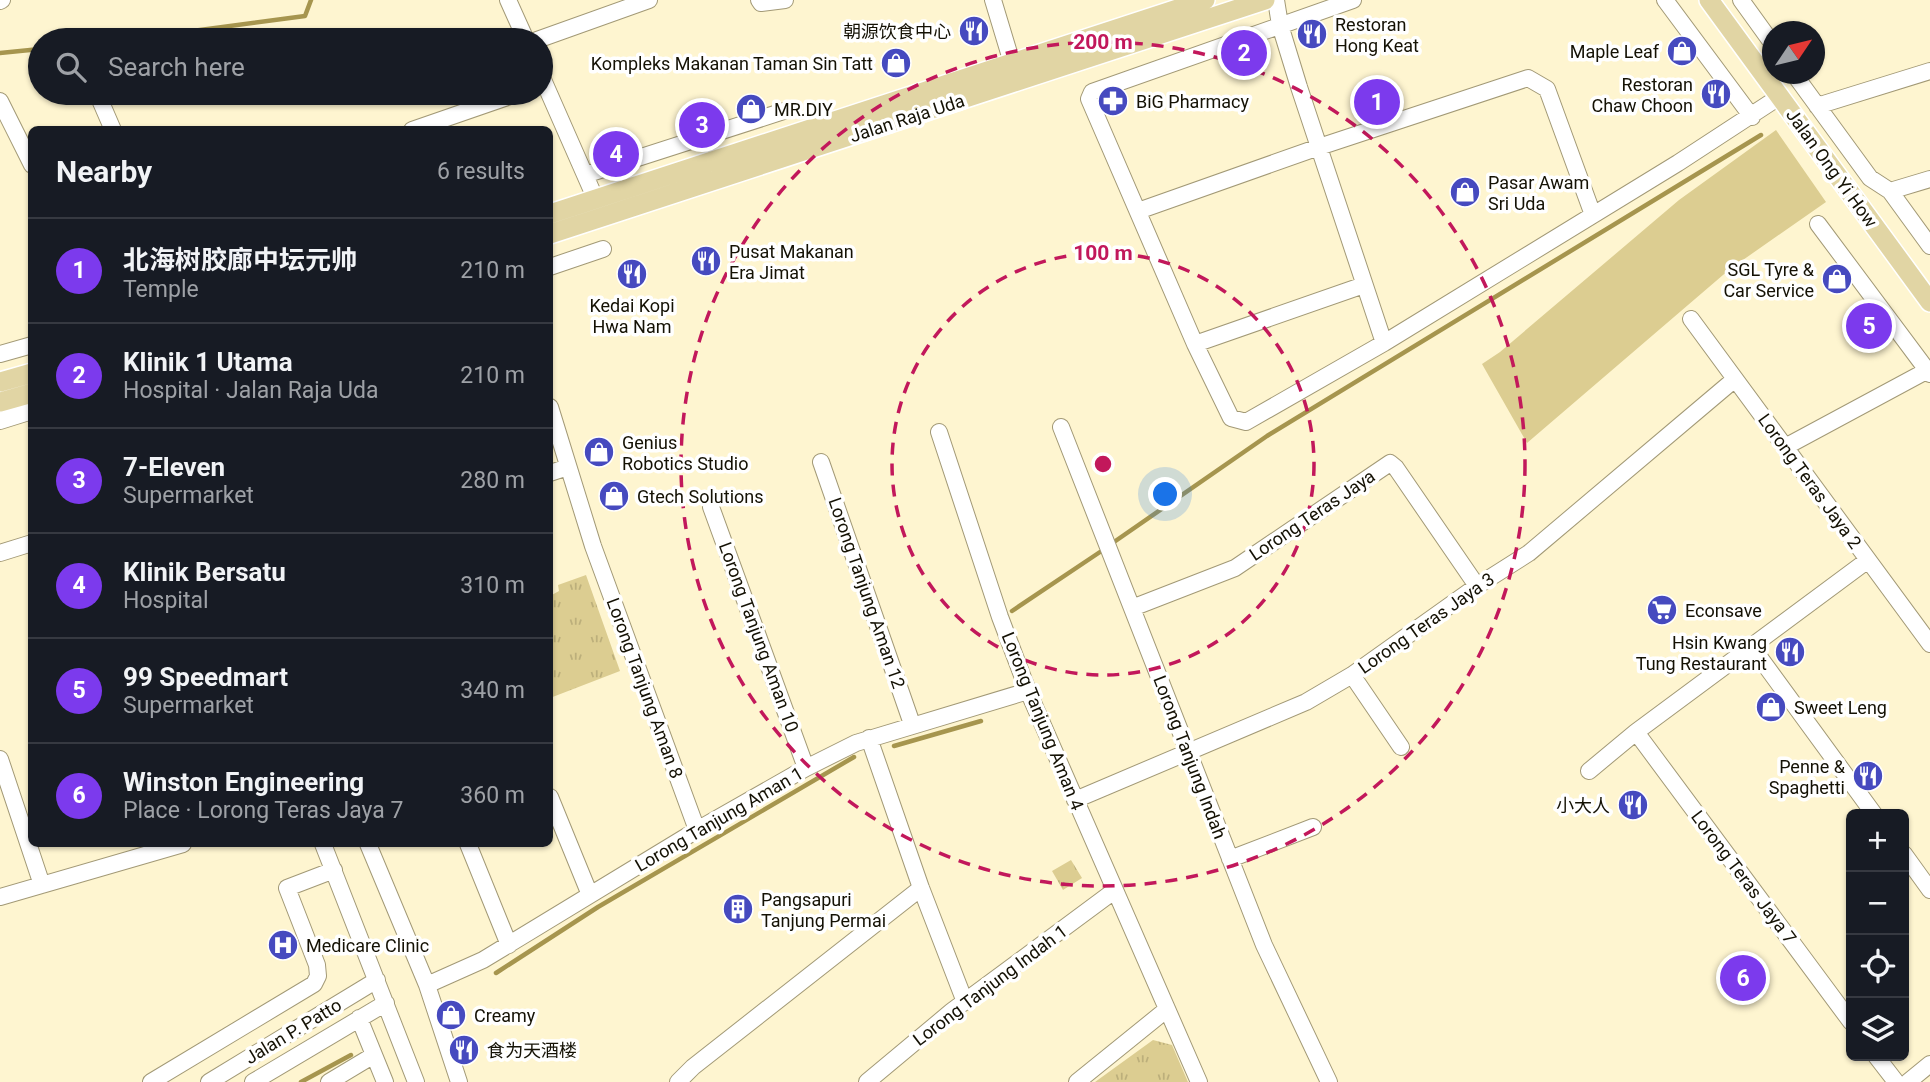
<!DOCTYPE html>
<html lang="en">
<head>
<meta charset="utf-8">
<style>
	:root { --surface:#171b24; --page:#242831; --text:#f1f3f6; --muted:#9ea1a6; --line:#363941; --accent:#7c3aed }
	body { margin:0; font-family:Roboto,"Noto Sans SC",sans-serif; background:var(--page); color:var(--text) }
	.controls { position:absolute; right:21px; bottom:21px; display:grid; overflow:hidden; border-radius:10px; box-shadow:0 2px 5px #0004 }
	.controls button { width:63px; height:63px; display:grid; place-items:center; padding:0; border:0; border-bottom:2px solid var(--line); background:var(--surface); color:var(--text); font:35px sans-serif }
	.compass { position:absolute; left:1762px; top:21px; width:63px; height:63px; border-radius:50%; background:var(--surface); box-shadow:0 2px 5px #0004; rotate:55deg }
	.you { position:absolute; left:1166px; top:495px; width:24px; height:24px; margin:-18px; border:5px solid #fff; border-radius:50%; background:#1a73e8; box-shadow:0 0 0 10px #1a73e833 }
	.badge { display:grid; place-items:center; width:46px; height:46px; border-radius:50%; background:var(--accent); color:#fff; font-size:23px; font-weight:700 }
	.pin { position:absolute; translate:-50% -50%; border:4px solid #fff; box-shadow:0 2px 7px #0006 }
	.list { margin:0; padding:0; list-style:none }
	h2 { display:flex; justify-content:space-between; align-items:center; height:91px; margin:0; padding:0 28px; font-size:30px }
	h2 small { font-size:23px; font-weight:400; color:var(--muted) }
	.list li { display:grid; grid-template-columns:46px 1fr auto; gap:21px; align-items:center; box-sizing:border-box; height:105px; padding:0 28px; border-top:2px solid var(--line) }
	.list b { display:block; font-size:26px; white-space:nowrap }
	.list p { margin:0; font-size:23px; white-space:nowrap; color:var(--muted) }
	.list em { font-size:23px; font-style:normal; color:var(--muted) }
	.icon { flex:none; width:38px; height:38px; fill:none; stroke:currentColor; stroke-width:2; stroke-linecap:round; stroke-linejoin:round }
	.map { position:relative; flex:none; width:1930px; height:1082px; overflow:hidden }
	.search { position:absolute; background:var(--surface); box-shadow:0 2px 5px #0004; left:28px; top:28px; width:525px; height:77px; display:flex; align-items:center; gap:18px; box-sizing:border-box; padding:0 24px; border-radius:38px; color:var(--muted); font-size:26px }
	.panel { position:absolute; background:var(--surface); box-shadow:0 2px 5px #0004; left:28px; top:126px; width:525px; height:721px; border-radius:10px }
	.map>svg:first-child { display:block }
</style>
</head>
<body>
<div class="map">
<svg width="1930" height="1082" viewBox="0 0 1930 1082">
	<defs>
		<pattern id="park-tufts" width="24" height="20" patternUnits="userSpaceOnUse" patternTransform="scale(1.75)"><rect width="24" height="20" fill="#dccd91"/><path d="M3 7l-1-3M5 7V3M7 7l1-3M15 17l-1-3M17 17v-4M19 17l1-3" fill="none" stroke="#bcaf7b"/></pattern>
	</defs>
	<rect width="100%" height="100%" fill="#fef5d0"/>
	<path fill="#dccd91" d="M1776 130 1826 202 1730 269 1527 443 1482 364 1500 352 1679 200Z"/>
	<path fill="url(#park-tufts)" d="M586 575 620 671 550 698V596L559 591 558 585Z
		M1071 860 1082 878 1063 890 1052 871Z
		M1153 1040 1172 1045 1188 1082H1095Z"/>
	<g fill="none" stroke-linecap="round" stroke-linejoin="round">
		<path stroke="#a6954e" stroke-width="4.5" d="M125 40 305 16 311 0
			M0 53 40 49
			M1114 542 1267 436 1761 135
			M1012 611 1100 552
			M894 746 981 721
			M496 973 598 907 854 757
			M301 1082 351 1055"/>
		<g stroke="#a29976" stroke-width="18">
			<path id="minor" d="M508 0 526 40
				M759 0 761 3 785 0
				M993 0 1012 63
				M1276 0 1280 25 1299 87 1384 343
				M1353 0 1092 92 1089 99 1195 344 1231 418 1246 422 1384 343 1678 163 1779 97
				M1665 0 1752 117
				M1741 0 1772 43
				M0 1 2 0
				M537 40 649 0
				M1794 74 1870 178 1890 191 1930 246
				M541 75 596 200
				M97 93 113 130
				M0 101 32 165
				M1817 106 1930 71
				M412 130 519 93
				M585 175 784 111
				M1890 191 1930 179
				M1138 211 1319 147 1528 78 1547 89 1593 215
				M1818 224 1930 374
				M550 267 603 249
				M1691 319 1930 644
				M1195 344 1364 285
				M0 354 32 345
				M550 407 593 546 697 830
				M0 421 32 411
				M1061 427 1264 945 1329 1082
				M939 432 1000 617 1028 691 1199 1082
				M1785 447 1930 369
				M821 462 912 724
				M550 473 568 467
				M711 507 806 768
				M0 553 32 543
				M1132 608 1235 568 1390 463 1396 468 1477 586
				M1752 647 1874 814
				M1352 675 1401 747
				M1636 732 1851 1022
				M869 738 921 888 965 1002
				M0 759 42 885
				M1589 771 1636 732 1868 560
				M550 797 590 895
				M1075 800 1306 702 1352 675 1477 586 1529 553 1735 379
				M323 844 416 1082
				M368 844 427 985 459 1082
				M468 844 509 945
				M1904 854 1930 890
				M1230 859 1313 827
				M0 897 183 844
				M427 985 483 960 697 830 806 768 856 743 1028 691
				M359 1018 385 1082
				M1876 1056 1896 1082
				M151 1082 314 984 318 976 317 965 287 888 334 870
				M209 1082 377 980
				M253 1082 386 1003
				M329 1082 374 1055
				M678 1082 693 1067 921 888
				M867 1082 952 1011 1114 891
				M1077 1082 1166 1010
				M1908 1082 1930 1064"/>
		</g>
		<g stroke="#fff" stroke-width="22">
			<path id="major" d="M1709 0 1930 302
				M550 214 1205 0
				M550 234 1265 0
				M0 382 32 373
				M0 402 32 393"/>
		</g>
		<use href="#minor" stroke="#fff" stroke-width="16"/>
		<use href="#major" stroke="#e1d5a4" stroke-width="19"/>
	</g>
	<g fill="none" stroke="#c2185b" stroke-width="3.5" stroke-dasharray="12 9">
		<circle cx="1103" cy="464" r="211"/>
		<circle cx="1103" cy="464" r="422"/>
	</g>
	<defs>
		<g id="restaurant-disc" transform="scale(1.575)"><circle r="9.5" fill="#464abf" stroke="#fff"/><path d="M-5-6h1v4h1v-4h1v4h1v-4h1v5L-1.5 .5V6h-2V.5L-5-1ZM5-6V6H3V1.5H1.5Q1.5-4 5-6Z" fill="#fff"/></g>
		<g id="shop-disc" transform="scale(1.575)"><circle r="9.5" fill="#464abf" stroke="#fff"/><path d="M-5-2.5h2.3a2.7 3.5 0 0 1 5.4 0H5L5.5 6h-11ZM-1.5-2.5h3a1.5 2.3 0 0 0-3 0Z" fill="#fff"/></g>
		<g id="pharmacy-disc" transform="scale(1.575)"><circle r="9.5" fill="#464abf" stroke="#fff"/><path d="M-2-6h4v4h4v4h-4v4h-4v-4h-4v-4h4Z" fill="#fff"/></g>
		<g id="supermarket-disc" transform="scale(1.575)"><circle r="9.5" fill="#464abf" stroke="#fff"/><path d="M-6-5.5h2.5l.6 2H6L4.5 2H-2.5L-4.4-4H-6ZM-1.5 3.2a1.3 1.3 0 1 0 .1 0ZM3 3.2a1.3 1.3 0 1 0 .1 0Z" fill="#fff"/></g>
		<g id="building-disc" transform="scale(1.575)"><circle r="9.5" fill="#464abf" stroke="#fff"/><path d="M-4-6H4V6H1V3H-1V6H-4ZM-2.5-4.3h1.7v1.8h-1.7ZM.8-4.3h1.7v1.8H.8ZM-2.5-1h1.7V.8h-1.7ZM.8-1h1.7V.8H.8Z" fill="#fff"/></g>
		<g id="hospital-disc" transform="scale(1.575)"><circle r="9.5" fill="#464abf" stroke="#fff"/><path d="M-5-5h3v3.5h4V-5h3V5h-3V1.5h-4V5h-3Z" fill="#fff"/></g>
	</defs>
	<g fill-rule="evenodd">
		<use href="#restaurant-disc" x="974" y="31"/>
		<use href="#restaurant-disc" x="1312" y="34"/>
		<use href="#shop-disc" x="1682" y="51"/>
		<use href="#shop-disc" x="896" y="63"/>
		<use href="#restaurant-disc" x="1716" y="94"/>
		<use href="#pharmacy-disc" x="1113" y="101"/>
		<use href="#shop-disc" x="751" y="109"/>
		<use href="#shop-disc" x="1465" y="192"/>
		<use href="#restaurant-disc" x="706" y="261"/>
		<use href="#restaurant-disc" x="632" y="274"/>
		<use href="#shop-disc" x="1837" y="279"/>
		<use href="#shop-disc" x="599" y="452"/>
		<use href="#shop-disc" x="614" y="496"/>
		<use href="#supermarket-disc" x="1662" y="610"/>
		<use href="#restaurant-disc" x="1790" y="652"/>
		<use href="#shop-disc" x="1771" y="707"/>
		<use href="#restaurant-disc" x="1868" y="776"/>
		<use href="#restaurant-disc" x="1633" y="805"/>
		<use href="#building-disc" x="738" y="909"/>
		<use href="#hospital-disc" x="283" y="945"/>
		<use href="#shop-disc" x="451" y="1015"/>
		<use href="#restaurant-disc" x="464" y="1050"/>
	</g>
	<g text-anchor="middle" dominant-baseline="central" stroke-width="7" stroke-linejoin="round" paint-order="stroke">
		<g font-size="18" fill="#141104" stroke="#fff" text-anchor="start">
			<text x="1335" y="24">Restoran<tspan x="1335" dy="21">Hong Keat</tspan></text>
			<text x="951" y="31" text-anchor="end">朝源饮食中心</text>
			<text x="1659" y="51" text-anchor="end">Maple Leaf</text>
			<text x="873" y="63" text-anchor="end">Kompleks Makanan Taman Sin Tatt</text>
			<text x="1693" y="84" text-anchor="end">Restoran<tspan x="1693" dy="21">Chaw Choon</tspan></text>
			<text x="1136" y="101">BiG Pharmacy</text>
			<text x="774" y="109">MR.DIY</text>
			<text x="1488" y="182">Pasar Awam<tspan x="1488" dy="21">Sri Uda</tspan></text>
			<text x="729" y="251">Pusat Makanan<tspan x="729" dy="21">Era Jimat</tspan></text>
			<text x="1814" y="269" text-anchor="end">SGL Tyre &amp;<tspan x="1814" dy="21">Car Service</tspan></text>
			<text x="632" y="305" text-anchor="middle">Kedai Kopi<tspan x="632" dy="21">Hwa Nam</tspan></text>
			<text x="622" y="442">Genius<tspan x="622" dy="21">Robotics Studio</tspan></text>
			<text x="637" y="496">Gtech Solutions</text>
			<text x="1685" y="610">Econsave</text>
			<text x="1767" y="642" text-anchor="end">Hsin Kwang<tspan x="1767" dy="21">Tung Restaurant</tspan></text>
			<text x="1794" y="707">Sweet Leng</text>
			<text x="1845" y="766" text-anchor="end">Penne &amp;<tspan x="1845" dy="21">Spaghetti</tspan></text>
			<text x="1610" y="805" text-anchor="end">小大人</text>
			<text x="761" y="899">Pangsapuri<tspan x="761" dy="21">Tanjung Permai</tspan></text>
			<text x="306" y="945">Medicare Clinic</text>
			<text x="474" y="1015">Creamy</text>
			<text x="487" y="1050">食为天酒楼</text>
		</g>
		<g font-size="18" fill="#141104" stroke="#fff">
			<text transform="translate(907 118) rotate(-18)">Jalan Raja Uda</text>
			<text transform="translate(1832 168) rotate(54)">Jalan Ong Yi How</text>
			<text transform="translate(1810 481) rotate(54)">Lorong Teras Jaya 2</text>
			<text transform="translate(1312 515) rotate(-34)">Lorong Teras Jaya</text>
			<text transform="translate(867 593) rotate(71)">Lorong Tanjung Aman 12</text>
			<text transform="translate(1426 623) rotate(-35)">Lorong Teras Jaya 3</text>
			<text transform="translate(759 637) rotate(70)">Lorong Tanjung Aman 10</text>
			<text transform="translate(645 688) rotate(70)">Lorong Tanjung Aman 8</text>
			<text transform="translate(1043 721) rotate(68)">Lorong Tanjung Aman 4</text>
			<text transform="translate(1190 757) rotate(69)">Lorong Tanjung Indah</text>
			<text transform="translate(719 819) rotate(-30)">Lorong Tanjung Aman 1</text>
			<text transform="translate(1744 877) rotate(53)">Lorong Teras Jaya 7</text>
			<text transform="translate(990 985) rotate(-37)">Lorong Tanjung Indah 1</text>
			<text transform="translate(293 1031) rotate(-31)">Jalan P. Patto</text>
		</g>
	</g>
	<circle cx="1103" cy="464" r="10" fill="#c2185b" stroke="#fff" stroke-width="3.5"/>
	<g font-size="21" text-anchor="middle" font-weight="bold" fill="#c2185b" stroke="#fff" stroke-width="7" stroke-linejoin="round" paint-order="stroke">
		<text x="1103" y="49">200 m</text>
		<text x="1103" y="260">100 m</text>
	</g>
</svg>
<div class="controls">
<button>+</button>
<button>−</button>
<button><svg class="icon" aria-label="locate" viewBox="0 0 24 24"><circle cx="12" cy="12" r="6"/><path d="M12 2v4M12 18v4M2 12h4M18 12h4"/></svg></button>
<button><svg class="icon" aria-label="layers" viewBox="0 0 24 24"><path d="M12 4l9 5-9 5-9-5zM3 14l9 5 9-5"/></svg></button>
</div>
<svg class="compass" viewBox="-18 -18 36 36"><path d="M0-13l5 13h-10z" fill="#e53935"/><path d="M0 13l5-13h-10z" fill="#9ea1a6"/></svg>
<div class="you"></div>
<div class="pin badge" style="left:1377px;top:102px">1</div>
<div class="pin badge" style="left:1244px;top:53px">2</div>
<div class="pin badge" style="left:702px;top:125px">3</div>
<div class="pin badge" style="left:616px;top:154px">4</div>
<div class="pin badge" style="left:1869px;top:326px">5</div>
<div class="pin badge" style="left:1743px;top:978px">6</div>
<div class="search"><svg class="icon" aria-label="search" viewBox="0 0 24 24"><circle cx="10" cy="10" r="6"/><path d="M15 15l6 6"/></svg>Search here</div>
<section class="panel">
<h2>Nearby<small>6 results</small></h2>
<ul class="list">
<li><span class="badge">1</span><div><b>北海树胶廊中坛元帅</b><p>Temple</p></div><em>210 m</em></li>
<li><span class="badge">2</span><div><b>Klinik 1 Utama</b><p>Hospital · Jalan Raja Uda</p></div><em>210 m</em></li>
<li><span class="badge">3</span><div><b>7-Eleven</b><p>Supermarket</p></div><em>280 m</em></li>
<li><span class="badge">4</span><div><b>Klinik Bersatu</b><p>Hospital</p></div><em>310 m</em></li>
<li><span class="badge">5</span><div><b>99 Speedmart</b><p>Supermarket</p></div><em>340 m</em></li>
<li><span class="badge">6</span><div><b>Winston Engineering</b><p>Place · Lorong Teras Jaya 7</p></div><em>360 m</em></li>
</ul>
</section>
</div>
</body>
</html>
